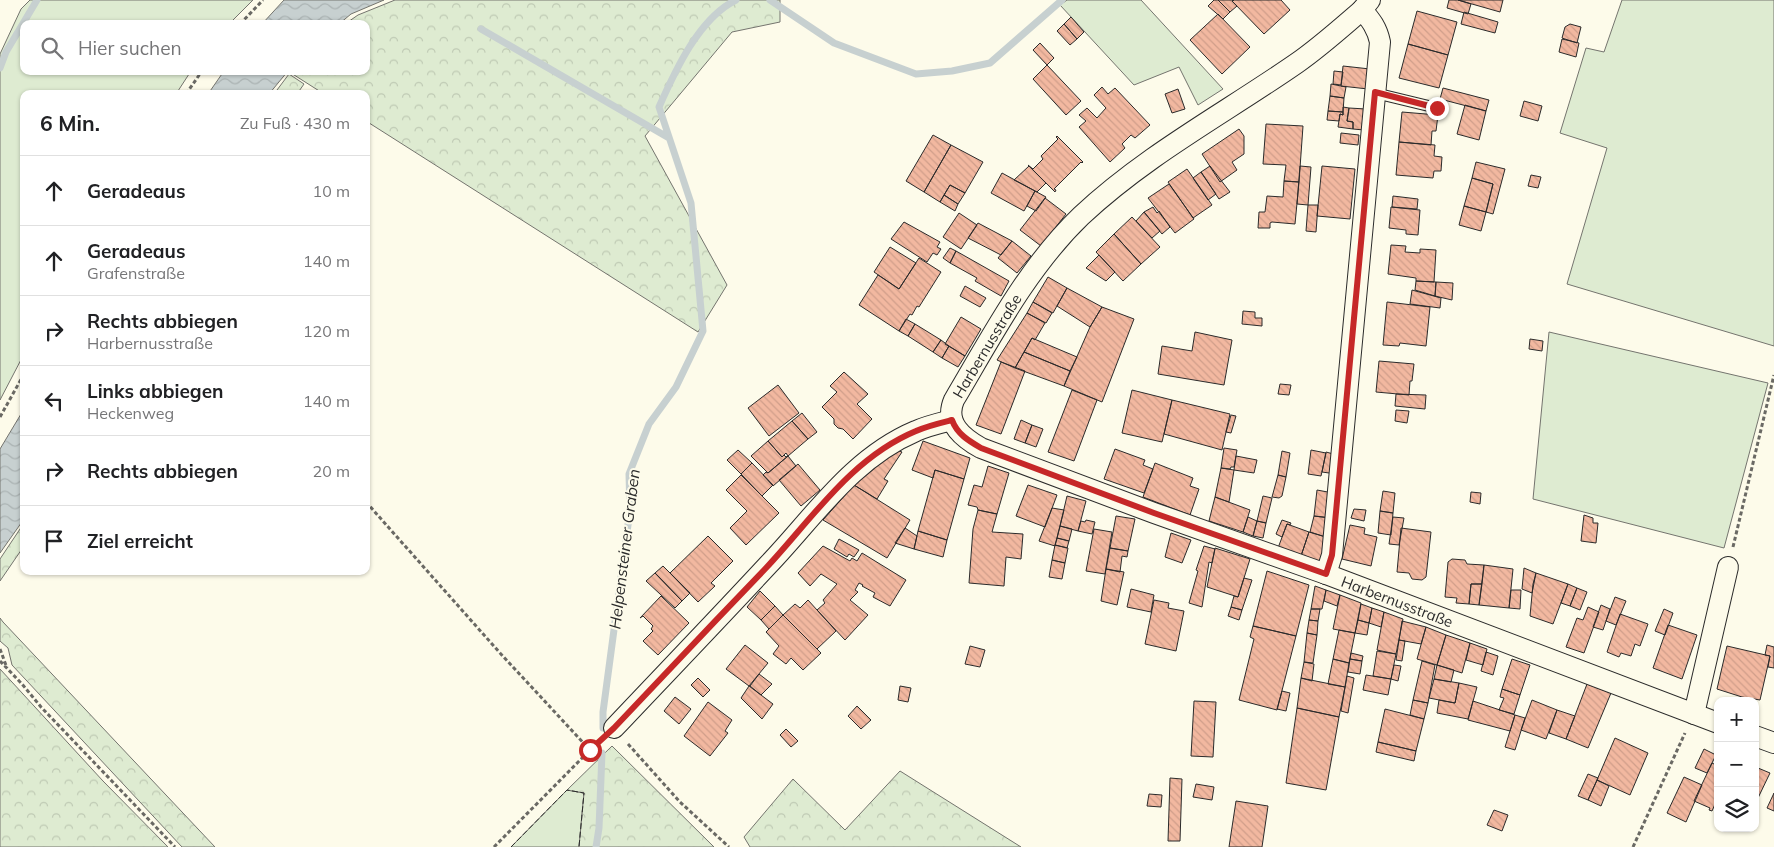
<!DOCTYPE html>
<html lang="de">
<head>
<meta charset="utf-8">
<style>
	:root { --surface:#fff; --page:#f6f6f6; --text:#202124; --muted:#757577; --line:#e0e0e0 }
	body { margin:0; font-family:Mulish,sans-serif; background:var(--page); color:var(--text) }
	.controls { position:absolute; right:15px; bottom:15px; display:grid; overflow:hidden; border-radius:10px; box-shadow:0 1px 4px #0004 }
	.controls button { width:45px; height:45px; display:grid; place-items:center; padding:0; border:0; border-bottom:1px solid var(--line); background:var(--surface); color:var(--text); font:25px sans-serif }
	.stop { position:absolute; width:15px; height:15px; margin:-11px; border:4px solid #c62828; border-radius:50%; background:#fff }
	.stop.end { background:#c62828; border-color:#fff; box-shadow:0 1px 5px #0008 }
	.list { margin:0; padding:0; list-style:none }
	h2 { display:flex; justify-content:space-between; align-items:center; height:65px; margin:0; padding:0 20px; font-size:21px }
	h2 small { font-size:16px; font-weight:400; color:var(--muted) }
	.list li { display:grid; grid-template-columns:32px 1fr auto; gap:15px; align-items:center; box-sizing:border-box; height:70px; padding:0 20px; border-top:1px solid var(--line) }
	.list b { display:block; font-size:19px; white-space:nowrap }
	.list p { margin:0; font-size:16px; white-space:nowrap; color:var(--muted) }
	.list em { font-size:16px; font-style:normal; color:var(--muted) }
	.icon { flex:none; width:28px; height:28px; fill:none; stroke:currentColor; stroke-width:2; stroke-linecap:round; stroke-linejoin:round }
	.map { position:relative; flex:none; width:1774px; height:847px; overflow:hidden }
	.search { position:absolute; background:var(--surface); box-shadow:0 1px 4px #0004; left:20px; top:20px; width:350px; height:55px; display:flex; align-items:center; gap:12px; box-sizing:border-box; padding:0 18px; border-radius:10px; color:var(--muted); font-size:19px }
	.panel { position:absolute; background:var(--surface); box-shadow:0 1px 4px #0004; left:20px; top:90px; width:350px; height:485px; border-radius:10px }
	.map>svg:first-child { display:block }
</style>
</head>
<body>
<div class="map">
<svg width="1774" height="847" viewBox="0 0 1774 847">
	<defs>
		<pattern id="forest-crowns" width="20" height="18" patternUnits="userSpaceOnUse" patternTransform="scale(1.25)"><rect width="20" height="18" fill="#deebd1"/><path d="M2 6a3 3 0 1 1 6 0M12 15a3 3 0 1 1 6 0" fill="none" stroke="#bfcab4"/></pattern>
		<pattern id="water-waves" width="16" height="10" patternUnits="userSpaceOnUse" patternTransform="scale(1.25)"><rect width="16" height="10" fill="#c7d0d0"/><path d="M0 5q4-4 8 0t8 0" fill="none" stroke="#abb3b3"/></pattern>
		<pattern id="building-back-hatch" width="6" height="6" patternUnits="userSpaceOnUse" patternTransform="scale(1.25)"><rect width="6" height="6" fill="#f2b8a0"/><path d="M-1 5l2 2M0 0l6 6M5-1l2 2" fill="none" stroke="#d09e8a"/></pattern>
	</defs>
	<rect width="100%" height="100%" fill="#fdfbea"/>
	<path fill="#deebd1" stroke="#74746e" d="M30 0H253L229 24H24V71H191L176 94H24V354L0 400V54L21 9Z
		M1067 0H1141L1223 89 1198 105 1179 67 1134 85 1060 5Z
		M1622 0H1774V346L1567 284 1607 148 1560 133 1586 48 1604 52Z
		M1549 332 1768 383 1724 548 1533 499Z
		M567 790 584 793 579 847H511Z"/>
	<path fill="url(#forest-crowns)" stroke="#74746e" d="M395 0H780V22L732 32 645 136 727 285 698 332 366 121V94H324L291 73 292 71H366V24H345L358 15Z
		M289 74 304 84 297 94H274Z
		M24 523V546L0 581V559Z
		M0 618 3 622 215 847H182L12 665 8 648 0 641Z
		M0 669 103 781 168 847H0Z
		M612 746 714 847H579L584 793 567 790Z
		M900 771 1021 847H750L744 837 793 779 845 830Z"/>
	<path fill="url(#water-waves)" stroke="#74746e" d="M284 0H384L351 14 339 24H262Z
		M224 71H288L269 94H208Z
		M24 409V519L0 553V449Z"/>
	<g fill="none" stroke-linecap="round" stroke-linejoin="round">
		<path stroke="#c7d0d0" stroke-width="7" d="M770 0 834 43 916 74 952 71 990 63 1062 0
			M481 29 669 138
			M0 68 6 52 37 0
			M603 728V712L630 510 629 474 649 424 676 387 703 331 691 203 659 107C675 71 699 18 736 0
			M596 847 599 828 602 753"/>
	</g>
	<path fill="url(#building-back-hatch)" stroke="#2b2b2b" d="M1214 0H1218L1230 12 1223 19 1208 6Z
		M1218 0H1234L1232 1 1237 6 1230 12Z
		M1234 0H1281L1290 10 1264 34 1232 1Z
		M1449 0H1458L1471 4 1468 14 1447 8Z
		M1458 0H1503L1500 12Z
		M1417 11 1457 22 1448 55 1408 44Z
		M1464 12 1498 22 1495 33 1461 24Z
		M1218 14 1250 47 1222 74 1190 40Z
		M1071 17 1084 32 1077 39 1064 24Z
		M1064 24 1077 39 1070 45 1057 31Z
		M1570 24 1581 27 1577 43 1562 38 1565 27Z
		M1562 39 1579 43 1576 57 1559 52Z
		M1040 43 1054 58 1047 65 1033 50Z
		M1408 44 1448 55 1439 88 1399 78Z
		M1047 65 1081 101 1066 115 1033 79Z
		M1343 66 1370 69 1368 89 1341 86Z
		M1334 71 1343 72 1341 85 1333 84Z
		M1331 84 1346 87 1344 98 1330 96Z
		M1102 87 1108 94 1115 88 1150 125 1135 138 1131 135 1122 144 1125 148 1110 162 1079 127 1086 121 1079 115 1087 108 1097 118 1106 108 1094 95Z
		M1443 88 1489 100 1486 111 1440 99Z
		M1178 89 1185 109 1172 113 1165 94Z
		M1330 96 1344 98 1343 112 1328 111Z
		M1524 101 1542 106 1538 121 1520 116Z
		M1465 105 1486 111 1479 140 1457 134Z
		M1343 107 1349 108 1347 121 1353 122V129L1338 127 1340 114 1343 115Z
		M1349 108 1366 109 1364 130 1353 129V122L1347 121Z
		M1328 111 1343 112V115L1340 114 1339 121 1327 120Z
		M1402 112 1438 115 1436 131H1432L1431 145 1399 142Z
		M1266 124 1303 126 1299 182 1284 181 1286 165 1263 164Z
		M1239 129 1244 136V154L1232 162 1237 170 1220 182 1202 154Z
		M1341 133 1359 135 1358 145 1340 143Z
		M933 135 951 145 924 192 906 181Z
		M1057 136 1083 162 1082 163 1081 162 1054 189 1056 190 1055 192 1028 165 1033 169 1043 159 1041 156 1058 139 1056 137Z
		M1399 142 1435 145 1434 156 1442 157 1441 171H1434L1433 178 1396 175Z
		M951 145 983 162 965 193 950 185 940 202 924 192Z
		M1476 162 1505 169 1493 214 1486 212 1493 184 1472 178Z
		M1029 166 1046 183 1037 192 1014 180Z
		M1210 166 1230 192 1219 199 1201 172Z
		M1300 166 1311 167 1308 205 1297 204Z
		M1322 166 1355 169 1350 219 1317 216Z
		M1187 169 1212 205 1193 218 1168 182Z
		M1201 172 1216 194 1208 200 1193 178Z
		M1002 173 1035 191 1024 211 991 193Z
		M1531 175 1541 177 1538 188 1528 186Z
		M1472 178 1493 184 1486 212 1464 206Z
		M1284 181 1299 182 1295 224 1272 222 1270 223V228H1258L1259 212H1265L1267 196 1283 197Z
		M1169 184 1194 219 1175 233 1148 198Z
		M950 185 965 193 958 204 944 195Z
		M1035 191 1046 197 1036 211 1027 206Z
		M944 195 958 204 955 211 940 202Z
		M1393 196 1418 199 1417 209 1392 207Z
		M1045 198 1066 214 1041 246 1020 230Z
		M1308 205H1318L1316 232 1306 231Z
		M1464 206 1486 212 1481 231 1459 225Z
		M1153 207 1157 213 1159 211 1170 227 1162 234 1144 212Z
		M1391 207 1420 210 1418 235 1406 234V230L1389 228Z
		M1144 212 1160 231 1152 238 1136 221Z
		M959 213 977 225 961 249 943 237Z
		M1132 217 1160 247 1141 264 1114 234Z
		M904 222 940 242 937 247 941 249 937 255 933 253 927 262 891 239Z
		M978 223 1012 241 1001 255 968 238Z
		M1114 234 1141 264 1123 281 1096 252Z
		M1012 241 1031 256 1017 273 998 258Z
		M1391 245 1406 246 1405 252 1420 253V249L1436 250 1434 282 1416 281V278L1388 274Z
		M890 247 916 263 899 289 874 272Z
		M950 248 956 251 950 263 943 258Z
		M956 251 1009 281 1001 296 975 281 977 278 950 263Z
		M1099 255 1115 272 1106 281 1086 268Z
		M919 258 941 272 919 307 917 306 912 315 910 314 899 331 859 305 878 275 899 289Z
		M1048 277 1067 288 1053 313 1033 302Z
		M1416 281 1436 282 1435 296 1415 290Z
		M1436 282 1453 283 1452 300 1435 296Z
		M965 286 986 298 980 307 960 296Z
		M1067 288 1102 307 1090 327 1057 306Z
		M1412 290 1441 298 1440 308 1410 304Z
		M1033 302 1052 313 1046 323 1027 313Z
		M1387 302 1430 307 1426 346 1400 343 1399 346 1383 345Z
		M1102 307 1134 319 1102 402 1064 386 1090 327Z
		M1243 311 1255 312V318H1262V326L1242 324Z
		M1027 313 1045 323 1035 340 1032 338 1015 368 997 360Z
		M961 317 981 329 965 356 945 344Z
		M906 319 915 324 908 336 899 331Z
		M915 324 941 340 933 352 908 336Z
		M1195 332 1232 340 1224 385 1158 374 1162 346 1192 351Z
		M1032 338 1077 357 1070 371 1024 352Z
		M1530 339 1543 341 1542 351 1529 349Z
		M941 340 949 346 942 358 933 352Z
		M949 346 965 356 958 367 942 358Z
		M1024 352 1070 371 1064 386 1015 368Z
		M1379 361 1414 364 1412 381H1410L1409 395 1376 392Z
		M1001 362 1025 371 1001 434 976 425Z
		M844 372 868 394 857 404 872 419 853 439 843 429 838 428 834 424V419L822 407 837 392 830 386Z
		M1280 384 1291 385 1289 395 1278 394Z
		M778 385 799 413 769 436 748 408Z
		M1072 390 1097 400 1074 461 1048 452Z
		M1132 390 1172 400 1162 442 1122 433Z
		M1396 394 1426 395 1425 409 1395 406Z
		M1172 400 1230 414 1222 450 1164 434Z
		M1396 410 1409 411 1407 423 1395 421Z
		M802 413 817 432 808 439 792 421Z
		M1231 415 1236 416 1231 433 1226 432Z
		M1021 420 1032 425 1025 443 1014 439Z
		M792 421 808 439 788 456 786 453 782 457 768 441Z
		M1032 425 1043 429 1036 447 1025 443Z
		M768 441 782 457 784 455 786 457 788 456 768 473 751 456Z
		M923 441 970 458 964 479 935 470 933 478 912 470Z
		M1224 448 1237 450 1234 467H1231L1230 469 1221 468Z
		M1115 449 1145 460 1143 465 1153 469 1144 493 1104 479Z
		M738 450 752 463 741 474 727 460Z
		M897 450 902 452 884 479 888 481 877 499 854 485 861 477Z
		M1311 450 1326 453 1321 476 1308 474Z
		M1282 451 1290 453 1286 477 1278 475Z
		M1326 452 1337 455 1336 474 1322 472Z
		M788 456 796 466 773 486 763 475 766 472 768 473Z
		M1236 456 1257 460 1254 473 1234 470Z
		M752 463 773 485 762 496 741 474Z
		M1155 463 1193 478 1190 486 1199 489 1190 515 1143 497Z
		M798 464 820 490 801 506 779 480Z
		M988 466 1009 473 997 514 978 510 977 507 968 505 974 485 982 487Z
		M1221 468 1234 470 1229 502 1215 497Z
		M935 470 964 479 947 540 918 531Z
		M741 475 779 513 746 545 730 528 747 511 726 490Z
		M1278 475 1286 477 1282 496 1279 498 1272 497Z
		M854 485 910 520 887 558 823 520Z
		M1028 485 1057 495 1045 527 1016 516Z
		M1317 490 1333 493 1331 518 1314 516Z
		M1383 491 1395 493 1393 513 1380 511Z
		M1471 492 1481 493 1480 504 1470 502Z
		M1067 496 1086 501 1078 531 1060 526Z
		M1263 496 1272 498 1266 523 1257 521Z
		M1215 497 1250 510 1243 532 1209 521Z
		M1052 508 1064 510 1055 546 1039 541Z
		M1354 509 1366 510 1364 521 1351 518Z
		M978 510 997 514 992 532 1023 534 1021 559 1006 557 1004 586 969 583 973 529Z
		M1380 511 1393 513 1391 535 1378 533Z
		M1584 515 1593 518V523H1598L1596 543 1581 541Z
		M1116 516 1135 519 1128 551 1110 548Z
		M1314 516 1331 518 1329 538 1310 532Z
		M1248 517 1257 521 1253 536 1243 532Z
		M1393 517 1404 518 1399 545 1389 544Z
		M1086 520 1095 522 1092 534 1078 531 1081 521 1085 522Z
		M1282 520 1291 523 1290 525 1287 524 1282 537 1276 534Z
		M1257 521 1266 523 1263 538 1253 536Z
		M1287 524 1309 532 1301 556 1278 548Z
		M1350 525 1365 528 1364 534 1377 537 1371 566 1342 559Z
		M1060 526 1072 529 1069 541 1057 538Z
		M905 528 917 536 914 549 895 543Z
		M1401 528 1431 532 1426 577 1422 580 1412 579 1409 573 1397 572Z
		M1094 529 1112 532 1105 574 1086 571Z
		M918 531 947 540 943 557 914 549Z
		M1309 532 1329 538 1320 563 1301 556Z
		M1171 533 1191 540 1182 563 1165 557Z
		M708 536 733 561 711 583 715 586 698 602 670 573Z
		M1057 538 1069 541 1067 548 1055 545Z
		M839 539 859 550 854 557 849 554 847 557 834 549Z
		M1055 545 1068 548 1065 563 1052 560Z
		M823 546 850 561 852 558 857 561 862 553 906 580 890 606 873 597 875 593 862 586 863 585 859 583 855 590 858 592 850 600 868 615 845 640 817 610 825 603 823 600 837 584 821 574 810 586 798 573Z
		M1204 546 1215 549 1212 563 1209 562 1202 607 1189 603 1198 571 1196 570Z
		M1110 548 1128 551 1127 557 1122 556 1120 572 1106 569Z
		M1215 548 1250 559 1238 597 1207 587Z
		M1452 559 1465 560 1467 564 1484 565 1482 584H1471L1469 604 1456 603 1457 598 1445 597 1448 562Z
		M1052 560 1065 563 1062 579 1049 577Z
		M1484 565 1513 569 1509 608 1479 605Z
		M663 566 690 593 682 601 655 573Z
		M1524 568 1536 573 1532 593 1522 589Z
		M1106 569 1124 572 1117 605 1101 601Z
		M1267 571 1309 585 1296 636 1253 626Z
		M655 573 682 601 675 608 646 581Z
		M1536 573 1568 584 1553 624 1530 616 1533 584Z
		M1244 578 1252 580 1242 610 1231 607 1234 596 1238 597Z
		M1471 584H1482L1479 605 1469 604Z
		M1568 584 1577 588 1570 606 1561 603Z
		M1315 586 1326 590 1322 609H1311Z
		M1577 588 1587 592 1580 610 1570 606Z
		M1131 589 1154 595 1151 612 1127 607Z
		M1326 590 1340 595 1337 606 1324 601Z
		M1511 590H1521L1520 609 1509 608Z
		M760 591 775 606 761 620 747 607Z
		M1340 595 1361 603 1355 633 1333 629Z
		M661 596 689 623 658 655 643 641 653 631 651 629 653 626 643 616 640 618Z
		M1615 597 1626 601 1616 625 1606 621Z
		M808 600 836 631 817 649 783 615 795 604 800 608Z
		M1154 600 1169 603 1168 608 1184 611 1176 651 1145 644Z
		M1361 604 1372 608 1369 623 1358 620Z
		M1601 605 1610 609 1603 630 1593 627Z
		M775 606 783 615 769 629 761 620Z
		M1231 607 1242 610 1239 620 1228 616Z
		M1588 607 1599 612 1584 653 1566 647 1577 618 1583 620Z
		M1372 608 1384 612 1381 627 1369 623Z
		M1311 609H1320L1318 621 1309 620Z
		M1664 609 1673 613 1665 635 1655 631Z
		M1384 612 1403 619 1396 654 1377 650Z
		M1620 614 1648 624 1640 646 1635 644 1631 656 1621 653 1619 657 1607 652Z
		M783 615 821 653 803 670 791 658 786 664 773 654 779 646 766 632Z
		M1309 620 1318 621 1317 635 1307 633Z
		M1358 620 1369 623 1367 635 1355 633Z
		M1402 621 1426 627 1421 644 1399 640Z
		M1668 625 1697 635 1682 679 1653 668Z
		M1253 626 1296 636 1277 710 1239 700 1254 639 1250 637Z
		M1426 627 1446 635 1437 665 1417 659Z
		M1339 630 1355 633 1349 663 1333 659Z
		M1307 633 1317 635 1313 663 1304 662Z
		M1446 635 1470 643 1462 673 1437 665Z
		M1399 640 1405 641 1402 661 1396 660Z
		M1470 643 1487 649 1483 665 1466 660Z
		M745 645 768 663 749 686 726 669Z
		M1767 645 1774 647V668L1768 667 1770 656 1765 655Z
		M970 646 985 650 980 667 965 664Z
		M1727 646 1770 656 1760 700 1742 697 1717 689Z
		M1377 651 1396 654 1391 679 1373 676Z
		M1486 652 1498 656 1493 675 1481 671Z
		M1351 653 1363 656 1362 661 1350 659Z
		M1333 659 1349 663 1345 687 1328 684Z
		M1350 659 1362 661 1360 674 1348 672Z
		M1512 659 1530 665 1520 695 1502 689Z
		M1422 661 1435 665 1428 703 1413 700Z
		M1304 662 1314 664 1312 681 1301 678Z
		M1394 665 1401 666 1398 681 1391 679Z
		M1437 665 1454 670 1451 682 1434 679Z
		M759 674 772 684 761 695 750 686Z
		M1366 675 1391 679 1388 695 1363 690Z
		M1347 676 1354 678 1348 713 1341 711Z
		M698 678 710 690 703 697 691 685Z
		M1301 678 1345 687 1339 717 1297 708Z
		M1434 679 1459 683 1455 703 1429 698Z
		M1459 683 1477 687 1468 719 1437 713 1439 700 1455 703Z
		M1587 684 1611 693 1588 748 1566 739Z
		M749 686 773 704 762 719 741 698Z
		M900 686 911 688 908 702 898 700Z
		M1502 689 1520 695 1514 714 1499 710 1504 698 1500 697Z
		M1282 691 1290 693 1286 711 1277 709Z
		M675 697 691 709 679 724 664 711Z
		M1413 700 1428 703 1424 719 1410 715Z
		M1532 700 1557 710 1546 739 1521 730Z
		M1194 701 1216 702 1213 757 1191 756Z
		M1473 701 1515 715 1510 731 1468 720Z
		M708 702 732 720 725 731 728 733 710 756 684 736Z
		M857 706 871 720 861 729 848 716Z
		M1297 708 1339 717 1326 790 1286 783Z
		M1385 709 1424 719 1416 751 1378 742Z
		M1557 710 1575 716 1566 739 1549 733Z
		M1515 715 1525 718 1515 750 1505 747Z
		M786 729 798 741 791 747 780 735Z
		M1615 738 1648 753 1630 795 1597 780Z
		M1378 742 1416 751 1414 761 1376 752Z
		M1704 749 1716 755 1707 773 1695 768Z
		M1712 763 1718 766V803L1716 802 1712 811 1709 810 1710 808 1694 801Z
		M1758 768 1770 773 1758 798 1755 797V774Z
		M1588 774 1598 778 1588 800 1578 796Z
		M1684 777 1702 785 1686 822 1667 813Z
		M1170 778 1182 779 1180 841H1168Z
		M1597 780 1609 786 1601 806 1588 800Z
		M1196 784 1214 787 1212 800 1193 797Z
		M1774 793V811L1767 808Z
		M1149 794 1162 795 1161 807 1147 806Z
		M1236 801 1268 806 1262 847H1229Z
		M1494 810 1508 815 1502 831 1487 825Z"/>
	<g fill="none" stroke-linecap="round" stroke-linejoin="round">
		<g stroke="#2b2b2b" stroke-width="12">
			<path id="service" d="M1375 93 1437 108"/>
		</g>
		<g stroke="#2b2b2b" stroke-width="22">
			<g id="minor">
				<path id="s1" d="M1370 0 1362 10C1341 28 1320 47 1297 63 1225 113 1146 155 1081 216 1027 268 992 336 954 400 944 423 963 438 981 448L1154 513 1326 574 1718 723"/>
				<path d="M1326 574 1332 555 1380 42C1377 28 1371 20 1362 10"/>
				<path d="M1694 714 1728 567"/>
				<path d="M614 728C665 674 717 620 768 565 814 517 852 458 916 431 927 426 940 423 952 420"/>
				<path d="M1755 736 1774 743"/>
			</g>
		</g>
		<path stroke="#6a6964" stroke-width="3" stroke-dasharray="4 2.5" stroke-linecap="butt" d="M240 24 263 0
			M186 94 202 71
			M0 417 24 374
			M366 502 500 653 590 750
			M1733 547 1774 375
			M0 649 7 668
			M0 661 22 684 41 707 175 847
			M628 744 680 802 729 847
			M494 847 599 741
			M1633 847 1685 733"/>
		<use href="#service" stroke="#fdfbea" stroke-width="10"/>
		<use href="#minor" stroke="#fdfbea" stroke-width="20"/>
		<path stroke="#2b2b2b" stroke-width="1" stroke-dasharray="6 2.5" stroke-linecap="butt" d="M511 847 567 790 584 793 579 847"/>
	</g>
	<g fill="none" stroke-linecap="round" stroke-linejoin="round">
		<path stroke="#c62828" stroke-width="6" d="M590 750 614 728C664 675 715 621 766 568 812 519 851 458 916 431 927 426 940 423 952 420 957 434 969 441 981 448L1154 513 1326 574 1332 555 1375 92 1437 108"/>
	</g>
	<g text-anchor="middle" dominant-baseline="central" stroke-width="4" stroke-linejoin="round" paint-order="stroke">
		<g font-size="15" fill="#2b2b2b" stroke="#fdfbea">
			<text transform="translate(987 346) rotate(-59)">Harbernusstraße</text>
			<text stroke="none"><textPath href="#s1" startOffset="1091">Harbernusstraße</textPath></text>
		</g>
		<g font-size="16" font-style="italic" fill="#2b2b2b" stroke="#fdfbea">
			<text transform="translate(624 549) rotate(-83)">Helpensteiner Graben</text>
		</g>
	</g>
</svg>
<div class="controls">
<button>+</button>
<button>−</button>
<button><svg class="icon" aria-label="layers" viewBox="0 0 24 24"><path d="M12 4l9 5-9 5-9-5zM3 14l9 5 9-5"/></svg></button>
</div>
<div class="stop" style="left:590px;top:750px"></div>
<div class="stop end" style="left:1437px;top:108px"></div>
<div class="search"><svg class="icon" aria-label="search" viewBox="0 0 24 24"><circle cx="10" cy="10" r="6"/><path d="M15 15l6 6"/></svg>Hier suchen</div>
<section class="panel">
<h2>6 Min.<small>Zu Fuß · 430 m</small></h2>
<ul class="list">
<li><svg class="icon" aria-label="ahead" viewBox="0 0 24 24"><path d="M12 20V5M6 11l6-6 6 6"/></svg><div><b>Geradeaus</b></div><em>10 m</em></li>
<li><svg class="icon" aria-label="ahead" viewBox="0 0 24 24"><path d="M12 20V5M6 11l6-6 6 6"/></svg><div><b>Geradeaus</b><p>Grafenstraße</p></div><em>140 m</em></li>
<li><svg class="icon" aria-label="right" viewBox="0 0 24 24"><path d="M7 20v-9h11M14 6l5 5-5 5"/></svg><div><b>Rechts abbiegen</b><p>Harbernusstraße</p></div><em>120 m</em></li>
<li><svg class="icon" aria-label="left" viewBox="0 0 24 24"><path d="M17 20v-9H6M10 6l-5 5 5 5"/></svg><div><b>Links abbiegen</b><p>Heckenweg</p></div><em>140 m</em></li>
<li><svg class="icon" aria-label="right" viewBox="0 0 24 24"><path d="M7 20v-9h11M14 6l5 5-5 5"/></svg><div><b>Rechts abbiegen</b></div><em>20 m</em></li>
<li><svg class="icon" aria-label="arrive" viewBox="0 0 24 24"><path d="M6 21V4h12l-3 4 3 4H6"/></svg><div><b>Ziel erreicht</b></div></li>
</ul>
</section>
</div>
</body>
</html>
